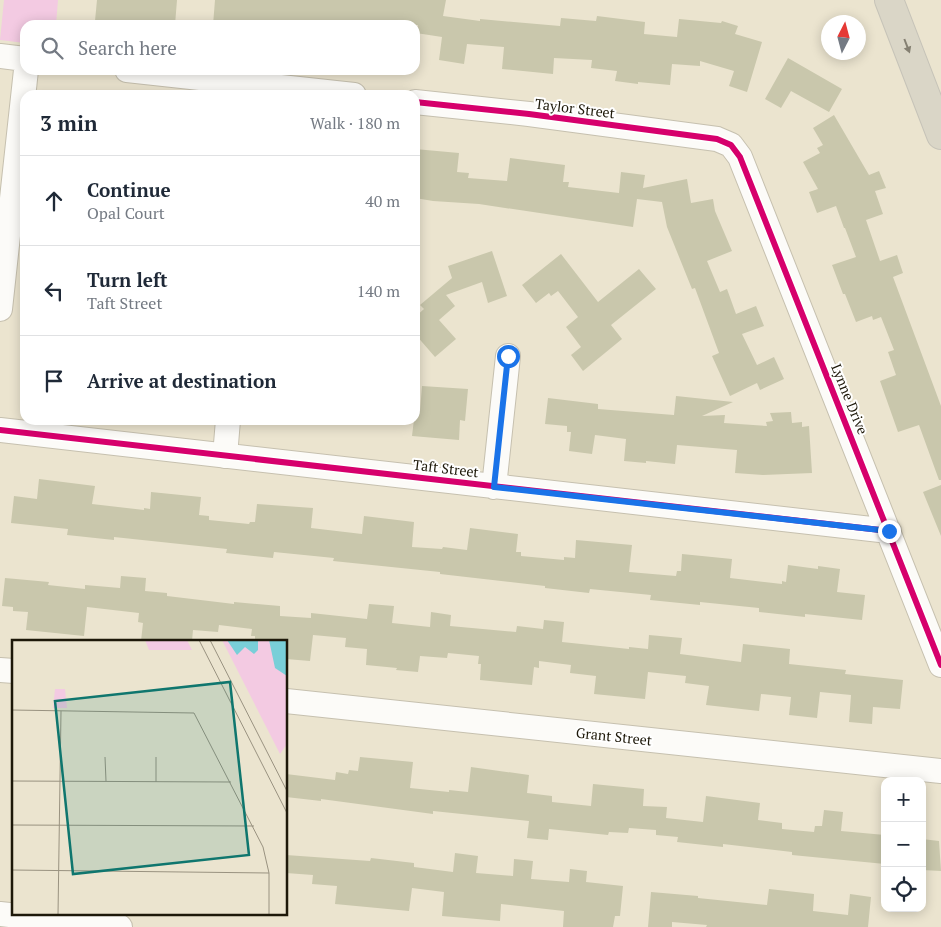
<!DOCTYPE html>
<html lang="en">
<head>
<meta charset="utf-8">
<style>
	:root { --surface:#fff; --page:#f2f2f3; --text:#1f2937; --muted:#747a83; --line:#e0e1e3 }
	body { margin:0; font-family:"PT Serif",serif; background:var(--page); color:var(--text) }
	.controls { position:absolute; right:15px; bottom:15px; display:grid; overflow:hidden; border-radius:10px; box-shadow:0 2px 12px #0003 }
	.controls button { width:45px; height:45px; display:grid; place-items:center; padding:0; border:0; border-bottom:1px solid var(--line); background:var(--surface); color:var(--text); font:25px sans-serif }
	.compass { position:absolute; left:821px; top:15px; width:45px; height:45px; border-radius:50%; background:var(--surface); box-shadow:0 2px 12px #0003; rotate:6deg }
	.stop { position:absolute; width:15px; height:15px; margin:-11px; border:4px solid #1a73e8; border-radius:50%; background:#fff }
	.stop.end { background:#1a73e8; border-color:#fff; box-shadow:0 1px 5px #0008 }
	.list { margin:0; padding:0; list-style:none }
	h2 { display:flex; justify-content:space-between; align-items:center; height:65px; margin:0; padding:0 20px; font-size:21px }
	h2 small { font-size:16px; font-weight:400; color:var(--muted) }
	.list li { display:grid; grid-template-columns:32px 1fr auto; gap:15px; align-items:center; box-sizing:border-box; height:90px; padding:0 20px; border-top:1px solid var(--line) }
	.list b { display:block; font-size:19px; white-space:nowrap }
	.list p { margin:0; font-size:16px; white-space:nowrap; color:var(--muted) }
	.list em { font-size:16px; font-style:normal; color:var(--muted) }
	.icon { flex:none; width:28px; height:28px; fill:none; stroke:currentColor; stroke-width:2; stroke-linecap:round; stroke-linejoin:round }
	.map { position:relative; flex:none; width:941px; height:927px; overflow:hidden }
	.search { position:absolute; background:var(--surface); box-shadow:0 2px 12px #0003; left:20px; top:20px; width:400px; height:55px; display:flex; align-items:center; gap:12px; box-sizing:border-box; padding:0 18px; border-radius:15px; color:var(--muted); font-size:19px }
	.panel { position:absolute; background:var(--surface); box-shadow:0 2px 12px #0003; left:20px; top:90px; width:400px; height:335px; border-radius:15px }
	.map>svg:first-child { display:block }
</style>
</head>
<body>
<div class="map">
<svg width="941" height="927" viewBox="0 0 941 927">
	<rect width="100%" height="100%" fill="#ebe4cf"/>
	<path fill="#f3cae2" d="M4 0H58L56 25H25V43L0 40Z"/>
	<path fill="#c9c7ac" d="M97 0H177L175 25H129L95 21Z
		M215 0H446L443 16 480 21V19L560 26 561 18 596 21 597 16 645 22 644 34 677 37 679 19 721 23 722 21 738 26 735 34 762 42 747 92 729 86 734 71 700 61V66L672 64 670 85 638 82V84L615 81 617 71 591 68 592 60 554 58 553 74 502 69 504 47 467 44 464 64 439 60 442 37 416 33 418 25H213Z
		M788 58 842 89 829 112 791 91 781 108 765 99Z
		M834 115 869 175 879 171 886 188 875 191 883 214 866 220 880 261 897 255 903 273 893 277 941 406V480H939L919 425 898 432 880 381 896 375 888 352 894 350 881 317 873 320 872 316 856 322 845 294H843L832 265 856 257 845 228H844L836 206 817 213 809 192 818 189 803 162 820 153 817 148 823 145 813 128Z
		M415 149 459 153 457 172 469 173 468 178 507 181 510 158 565 165 563 182H569L568 187 619 193 621 172 645 175 643 188 687 179 691 203 713 199 715 211 732 251 707 261 720 292 727 289 736 314 756 306 764 326 742 334 757 365 774 357 784 379 760 390 757 383 730 396 712 356 719 353 695 288 692 289 667 227 662 202 637 199 633 227 479 204 433 201 415 198Z
		M492 251 507 296 488 303 482 282 446 295 455 306 439 320 456 339 435 357 415 334V317L424 309 420 305 452 278 448 266Z
		M561 254 598 302 639 269 656 289 611 325 622 339 583 371 571 355 581 347 566 327 578 317 558 291 551 296 549 293 536 303 522 285Z
		M422 386 468 389 465 421 460 420 459 440 412 436 415 411H420Z
		M676 396 733 402 702 416 725 415 724 423 767 426 766 422 773 421 770 413 791 412 792 423 802 422V427L809 426 812 473 763 475 735 473 737 450 677 445 675 464 646 461V463L624 461 626 439 595 435 592 454 569 451 571 432H567V426L545 424 548 398 598 404V409L674 415Z
		M39 479 95 486 92 504 144 510V508L150 509 151 492 201 497 199 515 209 516V520L249 524 250 522H255L257 504 313 508 311 528 362 534 364 516 414 522 412 547 442 549 443 547 467 550 470 528 518 534 516 552H521V556L564 560V557L575 558 576 540 632 545 629 572 676 576 677 571H681L682 554 732 559 730 578 782 584V581L786 582 788 565 818 569V566L840 569 837 592 865 595 862 620 805 614V617L759 612V608L700 602V605L650 600 651 595 590 589 589 593 545 588V586L440 574V572L333 561 334 558 274 552 273 558 226 553 227 549 114 537V540L67 535 68 529 11 523 14 496 37 499Z
		M941 485V536L923 492Z
		M121 576 146 578 145 591 167 593V596L234 604V602L280 606V616L311 618V613L367 619 369 604 394 606 392 623 430 627 431 612 451 615 450 626 516 632 517 626 543 629 544 620 564 622 562 642 629 649V647L648 649 649 635 682 638 680 654 741 662 743 644 790 649 789 664 846 670 845 674 903 680 900 709 873 707 872 724 849 722 851 695 820 692 817 718 789 715 791 697 761 694 759 711 706 705 709 686 685 683 686 676 648 672 645 699 594 694 596 676 570 673 571 665 539 661V668L534 667 532 685 480 680 481 664H478L479 656 448 653 447 658 420 656 418 672 396 670 397 668 366 665 367 649 345 647 346 638 313 635 310 661 286 659V641H255V636H251L252 629 219 625 218 632 193 630 192 641H141L143 623 138 622 139 613 87 607 84 636 26 630 28 612 13 611V607L2 606 5 578 49 582 48 585 85 589V585L120 588Z
		M360 757 413 762 410 788 449 792V790L468 792 471 767 529 775 527 793 552 796V802L591 806 593 784 644 789 643 806 667 807 666 818 703 822 706 796 760 803 758 820 782 823V829L814 832 815 826H822L824 810 843 812 841 831 885 835V864L792 855V852L723 844V847L677 842 678 837 656 835V830L629 828 628 833 609 832 608 835 549 829 548 840 527 838 529 821 433 811V814L321 799V801L286 797V774L335 780 336 772 348 774 349 770 358 771Z
		M922 839 939 841 941 871 922 870Z
		M455 853 478 856 476 873 513 876 514 859 533 861 531 879 569 882 570 869 587 871 586 882 623 886 620 916H615L613 927H563L564 911 501 904 500 921 442 916 444 892 412 888 409 911 335 904 337 886 312 884 313 875 286 873V855L370 861 371 858 414 863V867L453 872Z
		M769 889 814 894 813 911 848 915 850 894 871 897 868 927H706L707 925 672 922V927H648L651 892 698 896V898L767 905Z"/>
	<g fill="none" stroke-linecap="round" stroke-linejoin="round">
		<g stroke="#c6c0af" stroke-width="26">
			<path id="street" d="M0 56 25 59
				M127 70 354 95
				M415 102 529 114 717 139 731 145 740 157 941 665
				M0 309 26 70
				M0 430 889 531
				M225 456 228 420
				M494 487 508 356
				M0 670 14 671
				M286 701 941 771
				M0 914 120 927"/>
		</g>
		<g stroke="#c6c3b8" stroke-width="30">
			<path id="highway" d="M889 0 941 135"/>
		</g>
		<use href="#street" stroke="#fcfbf8" stroke-width="24"/>
		<use href="#highway" stroke="#dad6c7" stroke-width="28"/>
		<g stroke="#fff" stroke-width="9">
			<path id="cycleway" d="M415 102 529 114 717 139 731 145 740 157 941 665
				M0 430 889 531"/>
		</g>
		<use href="#cycleway" stroke="#d6006c" stroke-width="6"/>
	</g>
	<defs><path id="oneway-solid" d="M-6-.8H1V-3.2L6.5 0L1 3.2V.8H-6Z" transform="scale(1.25)"/></defs>
	<use fill="#858072" href="#oneway-solid" transform="translate(907 46) rotate(69)"/>
	<g fill="none" stroke-linecap="round" stroke-linejoin="round">
		<path stroke="#1a73e8" stroke-width="6" d="M508 356 494 487 889 531"/>
	</g>
	<g text-anchor="middle" dominant-baseline="central" stroke-width="4" stroke-linejoin="round" paint-order="stroke">
		<g font-size="14" fill="#1d1809" stroke="#fff">
			<text transform="translate(575 108) rotate(7)">Taylor Street</text>
			<text transform="translate(850 399) rotate(68)">Lynne Drive</text>
			<text transform="translate(446 468) rotate(7)">Taft Street</text>
			<text transform="translate(614 736) rotate(6)">Grant Street</text>
		</g>
	</g>
	<g transform="translate(12 640)">
		<rect width="275" height="275" fill="#ebe4cf"/>
		<path d="M133 0H175L180 10H137ZM210 0H275V104L268 114ZM43 49H53L55 68H41Z" fill="#f3cae2"/>
		<path d="M215 0H246V10L242 14 233 7 225 15ZM257 0H275V36L263 28Z" fill="#79cfd8"/>
		<path fill="none" stroke="#999280" stroke-width="1" d="M187 0 275 173M198 0 275 151M0 70 182 73 251 207 257 233V275M93 117 94 141M144 117V142M0 141 219 142M0 185 242 186M0 230 257 233M46 275 49 71"/>
		<path fill="#0f766e" fill-opacity="0.15" stroke="#0f766e" stroke-width="2.5" d="M218 42 237 215 61 234 43 61Z"/>
		<rect width="275" height="275" fill="none" stroke="#1d1809" stroke-width="2.5"/>
	</g>
</svg>
<div class="controls">
<button>+</button>
<button>−</button>
<button><svg class="icon" aria-label="locate" viewBox="0 0 24 24"><circle cx="12" cy="12" r="6"/><path d="M12 2v4M12 18v4M2 12h4M18 12h4"/></svg></button>
</div>
<svg class="compass" viewBox="-18 -18 36 36"><path d="M0-13l5 13h-10z" fill="#e53935"/><path d="M0 13l5-13h-10z" fill="#747a83"/></svg>
<div class="stop" style="left:508px;top:356px"></div>
<div class="stop end" style="left:889px;top:531px"></div>
<div class="search"><svg class="icon" aria-label="search" viewBox="0 0 24 24"><circle cx="10" cy="10" r="6"/><path d="M15 15l6 6"/></svg>Search here</div>
<section class="panel">
<h2>3 min<small>Walk · 180 m</small></h2>
<ul class="list">
<li><svg class="icon" aria-label="ahead" viewBox="0 0 24 24"><path d="M12 20V5M6 11l6-6 6 6"/></svg><div><b>Continue</b><p>Opal Court</p></div><em>40 m</em></li>
<li><svg class="icon" aria-label="left" viewBox="0 0 24 24"><path d="M17 20v-9H6M10 6l-5 5 5 5"/></svg><div><b>Turn left</b><p>Taft Street</p></div><em>140 m</em></li>
<li><svg class="icon" aria-label="arrive" viewBox="0 0 24 24"><path d="M6 21V4h12l-3 4 3 4H6"/></svg><div><b>Arrive at destination</b></div></li>
</ul>
</section>
</div>
</body>
</html>
